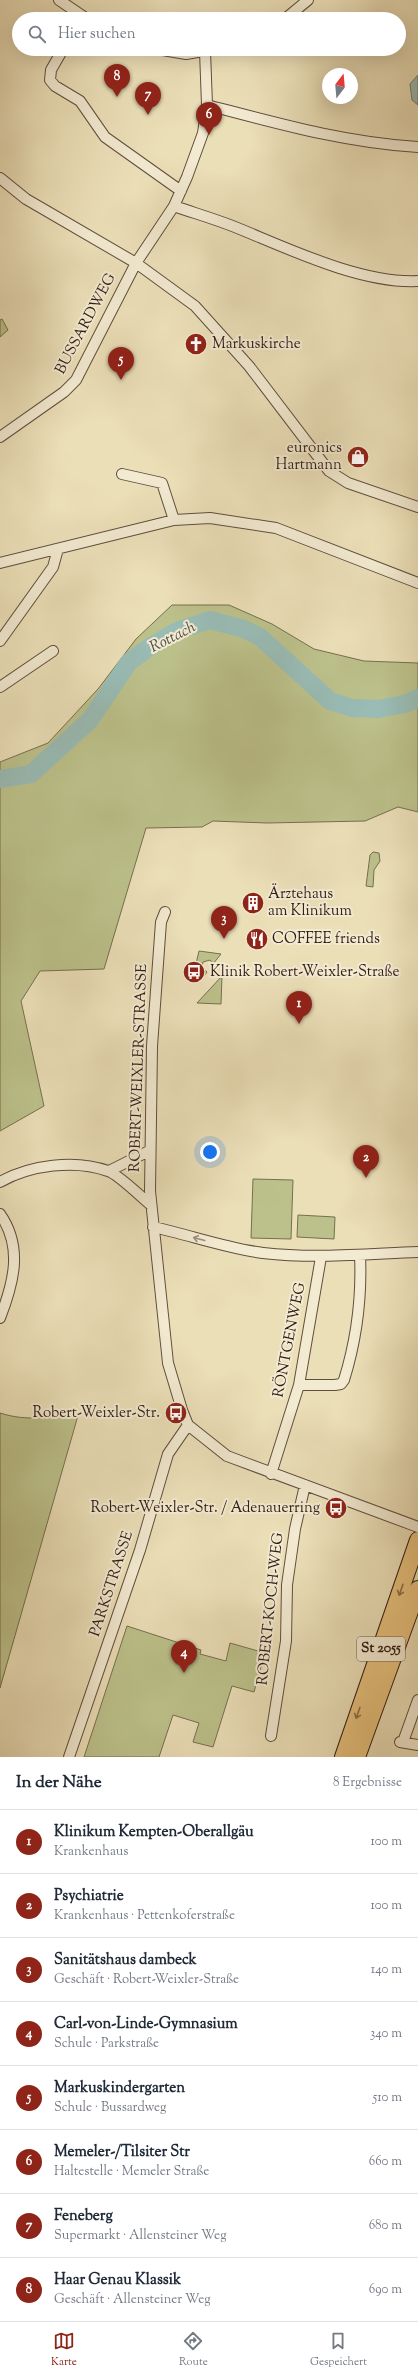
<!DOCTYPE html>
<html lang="de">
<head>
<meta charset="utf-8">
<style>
	:root { --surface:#fff; --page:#f6f6f7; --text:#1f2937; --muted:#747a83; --line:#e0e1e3; --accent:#8f2418 }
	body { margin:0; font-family:"Sorts Mill Goudy",serif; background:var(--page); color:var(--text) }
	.compass { position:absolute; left:322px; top:68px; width:36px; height:36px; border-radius:50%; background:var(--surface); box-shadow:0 4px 16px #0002; rotate:16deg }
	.you { position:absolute; left:210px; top:1152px; width:14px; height:14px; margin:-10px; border:3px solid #fff; border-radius:50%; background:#1a73e8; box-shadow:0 0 0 6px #1a73e833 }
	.badge { display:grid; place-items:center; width:26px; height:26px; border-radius:50%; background:var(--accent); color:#fff; font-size:13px; font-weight:700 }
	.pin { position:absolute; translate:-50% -33px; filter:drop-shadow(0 1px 2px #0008) }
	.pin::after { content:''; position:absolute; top:21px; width:14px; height:12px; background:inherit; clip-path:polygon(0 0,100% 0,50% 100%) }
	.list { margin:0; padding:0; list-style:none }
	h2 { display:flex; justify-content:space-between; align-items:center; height:52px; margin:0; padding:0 16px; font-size:17px }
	h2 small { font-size:13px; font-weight:400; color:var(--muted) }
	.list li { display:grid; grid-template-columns:26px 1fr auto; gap:12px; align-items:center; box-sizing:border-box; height:64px; padding:0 16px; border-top:1px solid var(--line) }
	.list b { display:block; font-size:15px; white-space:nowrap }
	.list p { margin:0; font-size:13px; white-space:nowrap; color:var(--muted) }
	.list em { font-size:13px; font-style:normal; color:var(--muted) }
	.icon { flex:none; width:22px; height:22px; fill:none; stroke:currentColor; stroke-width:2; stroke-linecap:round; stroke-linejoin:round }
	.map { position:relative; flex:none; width:418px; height:1757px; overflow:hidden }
	.search { position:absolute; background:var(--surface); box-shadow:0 4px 16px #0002; left:12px; right:12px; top:12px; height:44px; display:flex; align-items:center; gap:10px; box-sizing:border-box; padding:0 14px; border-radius:22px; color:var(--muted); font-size:15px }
	.sheet { height:564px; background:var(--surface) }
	nav { display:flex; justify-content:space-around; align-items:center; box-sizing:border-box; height:56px; border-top:1px solid var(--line); background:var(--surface); font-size:11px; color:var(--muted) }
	nav a { display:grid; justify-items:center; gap:2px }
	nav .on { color:var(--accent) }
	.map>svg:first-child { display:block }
</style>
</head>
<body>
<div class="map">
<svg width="418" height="1757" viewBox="0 0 418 1757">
	<rect width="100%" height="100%" fill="#ebdfb8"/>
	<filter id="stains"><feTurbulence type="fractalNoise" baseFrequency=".005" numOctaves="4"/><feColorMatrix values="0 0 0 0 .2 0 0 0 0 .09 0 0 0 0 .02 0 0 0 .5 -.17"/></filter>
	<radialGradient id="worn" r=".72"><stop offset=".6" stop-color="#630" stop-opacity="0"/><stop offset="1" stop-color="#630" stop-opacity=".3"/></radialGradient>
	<path fill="#bcc18b" stroke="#766f50" d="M2 319 8 330 0 337V320Z
		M172 605H229L272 624 314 649 364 661 418 663V812L398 807 365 821 267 823 213 821 202 827 146 828 104 969 40 971 21 1001 44 1106 0 1131V762L48 743 98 689 136 639Z
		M373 852 379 853 380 861 374 870 373 887 366 886 370 855Z
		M199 951 221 954 213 964 210 960 203 962 202 967 207 972 204 976 195 968Z
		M222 976 221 1004 197 1003Z
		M253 1179 293 1180 291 1239 251 1238Z
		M298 1215 335 1217 334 1239 297 1237Z
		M79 1412 0 1688V1413C28 1422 51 1417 79 1412Z
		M127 1626 201 1650 200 1654 226 1661 230 1643 265 1653 254 1692 232 1686 213 1747 193 1742 199 1723 173 1715 159 1757H84Z"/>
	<path fill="#99bcb5" stroke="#6f7c75" d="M418 75V105L412 100 410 84Z"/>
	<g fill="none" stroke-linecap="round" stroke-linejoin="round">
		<path stroke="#99bcb5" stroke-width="18" d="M0 779 31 774 90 720 129 662 151 646 179 630 210 620 244 629 260 637 330 701 352 708 378 709 405 704 418 698"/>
		<g stroke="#604e3e" stroke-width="12">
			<path id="street" d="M59 0 87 19
				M285 19 308 0
				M63 49 51 70 50 80 55 86 80 101 105 137 181 191
				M157 49 186 54 215 49
				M207 105C276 123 346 143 418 147
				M0 178 26 199 136 263 195 306 249 366 329 471 348 483 418 507
				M174 206C194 213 215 219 235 227 287 248 361 284 418 281
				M0 437 64 392 76 380 136 263 174 206 187 177 203 133 207 105 205 51
				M122 474 162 483 174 520
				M0 563 174 520 210 518 276 528 418 583
				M0 641 53 567 58 549
				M0 687 53 651
				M165 912 161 922 152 1046 150 1191 168 1363 182 1410 188 1425 227 1456 418 1527
				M109 1171 149 1151
				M0 1182C30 1165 75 1159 108 1171 118 1174 141 1197 151 1205
				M0 1214C23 1247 14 1282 0 1318
				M153 1227C190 1235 225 1248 263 1253 315 1259 366 1254 418 1252
				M299 1385H335L341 1384 344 1380C357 1338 362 1299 360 1255
				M271 1474 299 1385 321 1257
				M271 1736 286 1641 287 1585 295 1529 305 1485
				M400 1742 418 1745
				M403 1742 418 1700
				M69 1757 140 1550 168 1454 188 1425"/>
		</g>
		<g stroke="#311d16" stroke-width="18">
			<path id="primary" d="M343 1757 418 1540
				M357 1757 418 1589"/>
		</g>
		<use href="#street" stroke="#f2ead1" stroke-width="10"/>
		<use href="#primary" stroke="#e6c07c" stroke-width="16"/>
	</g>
	<defs><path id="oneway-shaft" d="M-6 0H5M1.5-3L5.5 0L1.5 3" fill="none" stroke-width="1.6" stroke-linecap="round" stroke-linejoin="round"/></defs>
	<use stroke="#9b8e7d" href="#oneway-shaft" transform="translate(199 1239) rotate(-165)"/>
	<g stroke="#8c6e49">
		<use href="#oneway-shaft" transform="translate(401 1590) rotate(109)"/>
		<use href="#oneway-shaft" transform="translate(358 1713) rotate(109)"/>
	</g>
	<defs>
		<g id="church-disc" transform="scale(1.15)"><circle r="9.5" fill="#8f2418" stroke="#f2ead1"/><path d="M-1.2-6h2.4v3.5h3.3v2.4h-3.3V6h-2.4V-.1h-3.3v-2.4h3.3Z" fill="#fff"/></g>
		<g id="shop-disc" transform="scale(1.15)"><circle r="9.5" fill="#8f2418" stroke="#f2ead1"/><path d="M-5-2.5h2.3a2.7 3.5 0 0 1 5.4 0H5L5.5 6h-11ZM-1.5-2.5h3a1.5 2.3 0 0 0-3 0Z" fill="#fff"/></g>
		<g id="building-disc" transform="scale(1.15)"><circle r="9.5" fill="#8f2418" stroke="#f2ead1"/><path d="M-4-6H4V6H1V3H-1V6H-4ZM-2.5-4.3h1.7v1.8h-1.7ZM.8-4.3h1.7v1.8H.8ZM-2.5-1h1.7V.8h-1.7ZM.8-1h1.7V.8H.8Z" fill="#fff"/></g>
		<g id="restaurant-disc" transform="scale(1.15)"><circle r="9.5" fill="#8f2418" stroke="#f2ead1"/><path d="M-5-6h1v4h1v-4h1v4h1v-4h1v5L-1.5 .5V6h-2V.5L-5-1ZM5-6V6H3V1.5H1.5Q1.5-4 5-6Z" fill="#fff"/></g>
		<g id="bus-disc" transform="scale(1.15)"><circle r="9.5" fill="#8f2418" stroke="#f2ead1"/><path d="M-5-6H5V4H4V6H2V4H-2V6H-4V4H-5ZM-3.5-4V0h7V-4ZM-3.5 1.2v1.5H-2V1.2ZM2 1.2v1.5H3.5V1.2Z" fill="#fff"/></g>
	</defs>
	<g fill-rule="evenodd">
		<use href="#church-disc" x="196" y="344"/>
		<use href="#shop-disc" x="358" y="457"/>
		<use href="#building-disc" x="253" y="903"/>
		<use href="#restaurant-disc" x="257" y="939"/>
		<use href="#bus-disc" x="194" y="972"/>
		<use href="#bus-disc" x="176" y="1413"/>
		<use href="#bus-disc" x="336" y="1508"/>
	</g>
	<g text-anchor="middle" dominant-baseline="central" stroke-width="4" stroke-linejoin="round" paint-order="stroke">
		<rect fill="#f2ead1" stroke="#6b5a4e" stroke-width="1" x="357" y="1637" width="48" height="24" rx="3"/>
		<g font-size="14" font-weight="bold" fill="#311d16">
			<text x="381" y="1649">St 2055</text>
		</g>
		<g font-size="15" fill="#311d16" stroke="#f2ead1">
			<text transform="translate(86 324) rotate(-62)">BUSSARDWEG</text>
			<text transform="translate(139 1068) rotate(-88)">ROBERT-WEIXLER-STRASSE</text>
			<text transform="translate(290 1340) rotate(-79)">RÖNTGENWEG</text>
			<text transform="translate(112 1584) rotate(-72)">PARKSTRASSE</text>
			<text transform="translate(271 1609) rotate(-84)">ROBERT-KOCH-WEG</text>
		</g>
		<g font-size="15" fill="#311d16" stroke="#f2ead1" text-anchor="start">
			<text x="212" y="344">Markuskirche</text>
			<text x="342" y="448" text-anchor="end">euronics<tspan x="342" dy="17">Hartmann</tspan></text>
			<text x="268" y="894">Ärztehaus<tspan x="268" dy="17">am Klinikum</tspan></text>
			<text x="272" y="939">COFFEE friends</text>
			<text x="210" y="972">Klinik Robert-Weixler-Straße</text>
			<text x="160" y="1413" text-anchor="end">Robert-Weixler-Str.</text>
			<text x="320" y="1508" text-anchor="end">Robert-Weixler-Str. / Adenauerring</text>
		</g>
		<g font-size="16" font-style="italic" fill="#504d46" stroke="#f2ead1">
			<text transform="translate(173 638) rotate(-27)">Rottach</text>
		</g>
	</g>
	<rect width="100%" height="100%" filter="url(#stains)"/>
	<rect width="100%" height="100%" fill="url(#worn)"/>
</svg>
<svg class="compass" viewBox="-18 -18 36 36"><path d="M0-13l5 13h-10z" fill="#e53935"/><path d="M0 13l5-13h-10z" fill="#747a83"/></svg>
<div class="you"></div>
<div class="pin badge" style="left:299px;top:1024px">1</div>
<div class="pin badge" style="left:366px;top:1178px">2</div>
<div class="pin badge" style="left:224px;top:939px">3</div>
<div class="pin badge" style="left:184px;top:1673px">4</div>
<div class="pin badge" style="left:121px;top:380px">5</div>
<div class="pin badge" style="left:209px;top:135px">6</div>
<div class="pin badge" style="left:148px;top:115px">7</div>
<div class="pin badge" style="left:117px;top:97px">8</div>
<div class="search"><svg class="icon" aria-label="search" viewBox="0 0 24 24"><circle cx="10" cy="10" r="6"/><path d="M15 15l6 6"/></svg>Hier suchen</div>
</div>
<section class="sheet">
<h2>In der Nähe<small>8 Ergebnisse</small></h2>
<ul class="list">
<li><span class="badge">1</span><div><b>Klinikum Kempten-Oberallgäu</b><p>Krankenhaus</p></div><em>100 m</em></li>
<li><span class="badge">2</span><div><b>Psychiatrie</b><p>Krankenhaus · Pettenkoferstraße</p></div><em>100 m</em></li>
<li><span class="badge">3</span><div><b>Sanitätshaus dambeck</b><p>Geschäft · Robert-Weixler-Straße</p></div><em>140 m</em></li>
<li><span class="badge">4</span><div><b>Carl-von-Linde-Gymnasium</b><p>Schule · Parkstraße</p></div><em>340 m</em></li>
<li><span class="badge">5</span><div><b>Markuskindergarten</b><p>Schule · Bussardweg</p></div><em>510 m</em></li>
<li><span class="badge">6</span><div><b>Memeler-/Tilsiter Str</b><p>Haltestelle · Memeler Straße</p></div><em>660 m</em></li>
<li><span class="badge">7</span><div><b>Feneberg</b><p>Supermarkt · Allensteiner Weg</p></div><em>680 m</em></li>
<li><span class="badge">8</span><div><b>Haar Genau Klassik</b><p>Geschäft · Allensteiner Weg</p></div><em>690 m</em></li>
</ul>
</section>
<nav>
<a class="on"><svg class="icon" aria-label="map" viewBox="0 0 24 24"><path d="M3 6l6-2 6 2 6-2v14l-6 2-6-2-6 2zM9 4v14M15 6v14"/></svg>Karte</a>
<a><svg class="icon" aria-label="directions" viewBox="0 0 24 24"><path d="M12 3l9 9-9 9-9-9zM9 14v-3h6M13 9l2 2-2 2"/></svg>Route</a>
<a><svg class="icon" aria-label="saved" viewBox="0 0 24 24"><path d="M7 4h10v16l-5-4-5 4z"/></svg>Gespeichert</a>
</nav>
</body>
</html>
